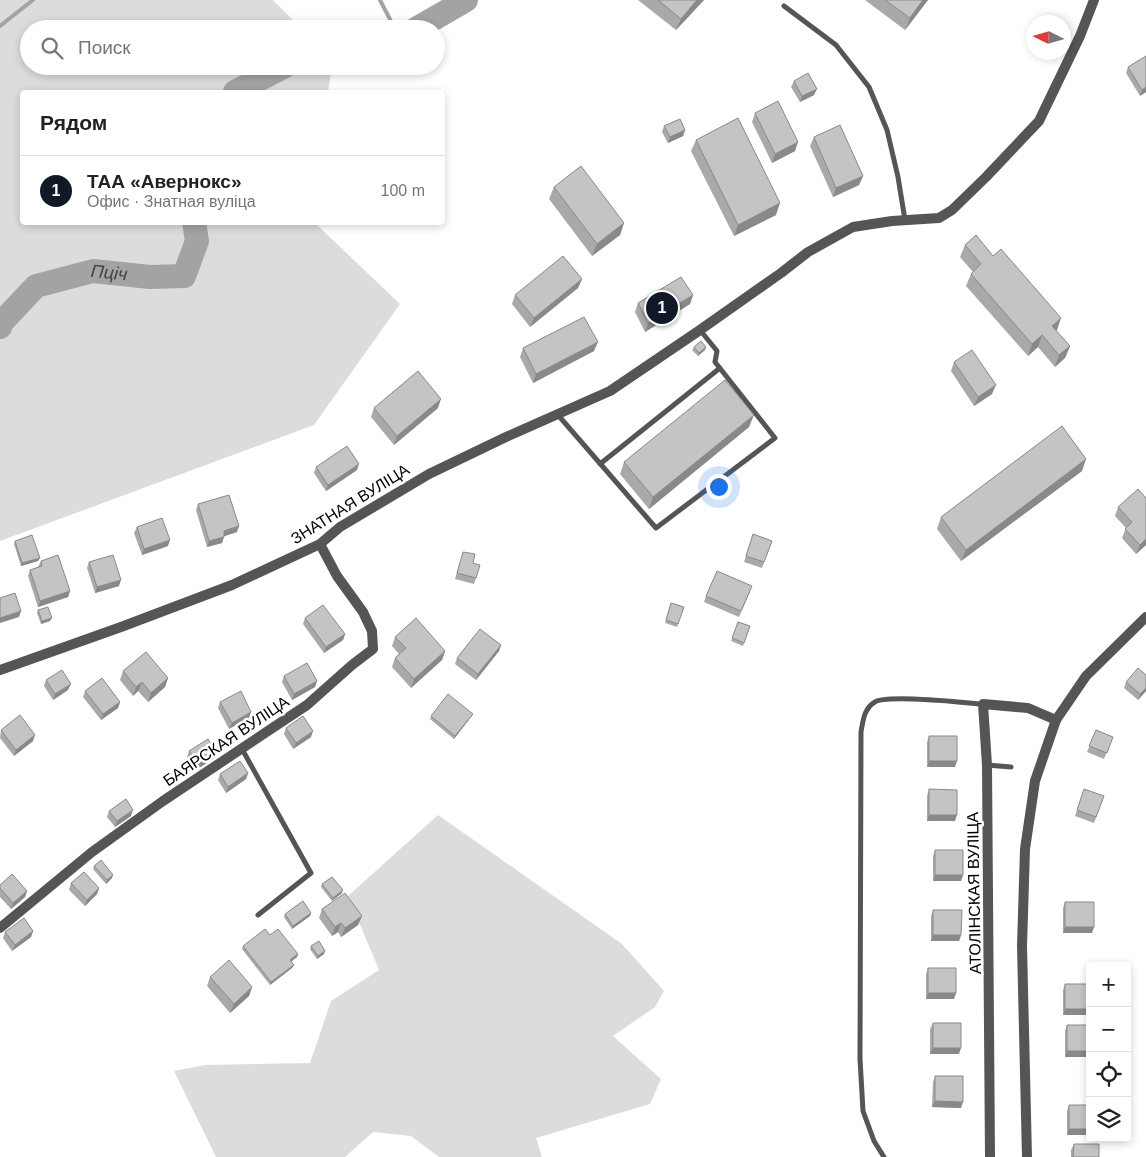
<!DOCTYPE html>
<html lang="ru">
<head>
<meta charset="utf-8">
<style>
	:root { --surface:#fff; --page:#f2f2f2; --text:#222; --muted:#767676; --line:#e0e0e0; --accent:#111827 }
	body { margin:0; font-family:Helvetica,sans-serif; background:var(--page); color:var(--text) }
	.controls { position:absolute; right:15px; bottom:15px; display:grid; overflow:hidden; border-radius:5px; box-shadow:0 2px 8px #0003 }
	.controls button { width:45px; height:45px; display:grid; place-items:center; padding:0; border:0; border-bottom:1px solid var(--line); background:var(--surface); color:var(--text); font:25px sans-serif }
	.compass { position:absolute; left:1026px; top:15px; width:45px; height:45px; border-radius:50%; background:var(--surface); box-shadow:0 2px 8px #0003; rotate:275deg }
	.you { position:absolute; left:718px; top:486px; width:18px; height:18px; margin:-12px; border:4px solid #fff; border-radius:50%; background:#1a73e8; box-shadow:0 0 0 8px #1a73e833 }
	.badge { display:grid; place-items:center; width:32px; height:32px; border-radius:50%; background:var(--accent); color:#fff; font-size:16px; font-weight:700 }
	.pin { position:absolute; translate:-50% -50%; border:2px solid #fff; box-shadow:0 1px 5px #0006 }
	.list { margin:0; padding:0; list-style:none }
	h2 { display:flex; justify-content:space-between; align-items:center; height:65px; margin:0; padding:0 20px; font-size:21px }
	h2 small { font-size:16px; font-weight:400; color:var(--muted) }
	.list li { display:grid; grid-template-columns:32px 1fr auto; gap:15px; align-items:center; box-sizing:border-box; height:70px; padding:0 20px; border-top:1px solid var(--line) }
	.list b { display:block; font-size:19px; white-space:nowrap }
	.list p { margin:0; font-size:16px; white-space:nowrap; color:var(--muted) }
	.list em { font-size:16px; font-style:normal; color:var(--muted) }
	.icon { flex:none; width:28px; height:28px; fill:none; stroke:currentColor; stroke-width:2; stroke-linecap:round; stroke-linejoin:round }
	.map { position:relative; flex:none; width:1146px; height:1157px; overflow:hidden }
	.search { position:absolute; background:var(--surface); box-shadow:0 2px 8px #0003; left:20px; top:20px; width:425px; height:55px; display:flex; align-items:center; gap:12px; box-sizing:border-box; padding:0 18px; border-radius:28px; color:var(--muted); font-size:19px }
	.panel { position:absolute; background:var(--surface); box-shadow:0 2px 8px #0003; left:20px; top:90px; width:425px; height:135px; border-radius:5px }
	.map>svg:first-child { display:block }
</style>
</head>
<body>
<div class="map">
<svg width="1146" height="1157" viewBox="0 0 1146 1157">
	<rect width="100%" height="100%" fill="#fff"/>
	<path fill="#dcdcdc" d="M0 0H273L302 29H29V66H332L328 92H22V222L315 223 400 304 314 425 0 541Z
		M438 815 622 944 664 991 655 1007 613 1036 661 1079 650 1104 536 1138 542 1157H439L411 1136 373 1132 345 1157H216L174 1071 205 1065 310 1063 331 1001 379 970 348 896Z"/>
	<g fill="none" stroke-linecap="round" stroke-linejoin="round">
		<path stroke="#a3a3a3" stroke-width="4" d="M380 0 395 29
			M0 26 33 0"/>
		<g stroke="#a3a3a3" stroke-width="24">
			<path d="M416 29 466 0"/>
			<path d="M235 92 285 66"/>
			<path id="s1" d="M0 327 2 322 36 286 93 271 150 277 184 276 197 241 194 222"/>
		</g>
		<path stroke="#555" stroke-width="5" d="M784 6 836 45 869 87 887 130 898 177 905 220
			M558 415 656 528 775 438 715 362 717 351 700 330
			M600 464 720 368
			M242 749 311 873 258 915
			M987 765 1011 767
			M884 1157 874 1141 863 1111 860 1059 861 732C863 721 864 708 875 702 887 694 965 703 983 704"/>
		<path stroke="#555" stroke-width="10" d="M0 670 121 627 232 585 320 544 340 527 429 474 506 437 610 391 700 330 781 273 808 252 853 227 892 221 939 218 952 210 986 177 1039 121 1080 36 1094 0
			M0 928 92 852 163 801 307 705 352 665 373 649 372 631 363 612 337 576 320 544
			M990 1157 987 765 983 704 1028 708 1056 720"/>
		<path stroke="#555" stroke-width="10" d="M1027 1157 1022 946 1025 849 1035 781 1056 720 1086 676 1146 617"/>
	</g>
	<path fill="#a9a9a9" d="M638 0H704L676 30Z
		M865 0H928L905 30Z
		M1128 67 1146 92 1140 96 1126 73Z
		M794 81 814 95 800 102 791 87Z
		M755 113 795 151 772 163 752 122Z
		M664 126 685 130 683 136 668 143 662 132Z
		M814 137 863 176 859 185 833 197 810 146Z
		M696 140 776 215 734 236 691 151Z
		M554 187 624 223 620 235 592 256 549 199Z
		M965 245 1057 330 1056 331 1070 346 1065 358 1055 367 1038 347 1028 356 966 286 971 274 973 272 960 257Z
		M582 279 578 288 530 327 512 304 515 295Z
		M693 295 690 304 645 332 635 312 638 303Z
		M694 347H706L705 350 698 356 692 350Z
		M523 348 594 351 533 383 520 357Z
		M954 362 992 394 974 406 951 371Z
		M374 408H438L394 445 371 417Z
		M749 427 649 509 620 474 624 462Z
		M316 467 357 470 326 491 314 473Z
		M1082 471 961 561 937 529 941 517Z
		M1146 498V545L1136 554 1122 538 1126 528 1115 516 1118 507Z
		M198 504 237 532 224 536 222 543 207 547 196 510Z
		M137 527 168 546 142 555 134 533Z
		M753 534 772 541 762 568 744 562Z
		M15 541 38 561 21 566 14 544Z
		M463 552 473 563 480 565 474 584 455 579Z
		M41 561 70 591 68 597 38 607 28 576 30 570 38 567Z
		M89 562 119 586 95 593 87 568Z
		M750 592 739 617 704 602 706 596Z
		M671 603 684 607 677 627 665 623Z
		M38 610 50 621 41 624 37 613Z
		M305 618 345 634 343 640 324 653 303 624Z
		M738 622 750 626 743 646 731 641Z
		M395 637 445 651 442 660 411 688 392 667 395 658 399 654 392 646Z
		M501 645 499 651 476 680 455 664 457 658Z
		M123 671 168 678 165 687 148 702 138 691 133 696 120 680Z
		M284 676 317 681 315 687 292 700 282 682Z
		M46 680 68 690 53 700 44 686Z
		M1126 682 1146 691 1138 700 1124 688Z
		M85 691 120 702 118 708 101 720 83 697Z
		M220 702 249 718 229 729 218 708Z
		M431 716 471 717 454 739 430 719Z
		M286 728 311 737 293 749 284 734Z
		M1 730 33 741 14 756 0 738Z
		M1096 730 1113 737 1104 759 1087 752Z
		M929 736 955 767H927V742Z
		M189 751 214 758 196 770 187 757Z
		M248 773 246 779 226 793 218 780 220 774Z
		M929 789 955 821H927V796Z
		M1084 789 1104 796 1094 823 1075 816Z
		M109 811 131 816 115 827 107 817Z
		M935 850 963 875 961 881H933V856Z
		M94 866 112 878 106 884 93 869Z
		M71 883 99 888 97 894 85 906 69 890Z
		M322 884 342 893 332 901 321 887Z
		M0 885 27 891 25 897 11 909 0 897Z
		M1065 902 1092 933H1063V908Z
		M322 909 362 916 358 925 341 937 338 932 332 936 319 918Z
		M933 910 961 935 959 941H931V916Z
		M311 913 310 916 292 929 284 917 285 914Z
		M33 931 31 937 12 951 3 938 5 932Z
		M270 935 298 954 297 957 291 962 294 965 292 968 270 985 242 949 243 946Z
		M311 946 324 954 317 959 310 949Z
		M928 968 956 993 954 999H926V974Z
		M210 977 252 987 249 996 230 1013 207 986Z
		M1065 984H1090L1063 1015V990Z
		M933 1023 959 1054H930V1029Z
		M1067 1025H1090L1065 1057V1031Z
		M935 1076 961 1108 932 1107 933 1082Z
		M1069 1105H1090L1067 1135V1111Z
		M1074 1144 1099 1157H1071V1150Z"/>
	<path fill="#898989" d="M697 0H704L676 30 681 19Z
		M923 0H928L905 30 910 18Z
		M1146 87V92L1140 96 1142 90Z
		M817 89 814 95 800 102 802 96Z
		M685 130 683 136 668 143 670 137Z
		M798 142 795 151 772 163 775 154Z
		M863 176 859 185 833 197 836 188Z
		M780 203 776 215 734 236 738 225Z
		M624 223 620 235 592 256 597 244Z
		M582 279 578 288 530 327 534 318Z
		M693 295 690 304 645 332 648 323Z
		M1061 318 1057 330 1048 338 1052 326Z
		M1042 335 1038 347 1028 356 1032 344Z
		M598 342 594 351 533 383 536 374Z
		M1070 346 1065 358 1055 367 1059 355Z
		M706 347 705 350 698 356 699 353Z
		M996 385 992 394 974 406 978 397Z
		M441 399 438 408 394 445 397 436Z
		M754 415 749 427 649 509 653 497Z
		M1086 459 1082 471 961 561 966 550Z
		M359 464 357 470 326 491 328 485Z
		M239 526 237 532 222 537 224 531Z
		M224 537 222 543 207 547 209 541Z
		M1146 539V545L1136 554 1140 545Z
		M170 540 168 546 142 555 144 549Z
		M40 558 38 561 21 566 22 563Z
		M121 580 119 586 95 593 97 587Z
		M70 591 68 597 38 607 40 601Z
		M21 611 19 617 0 623V618Z
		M52 618 50 621 41 624 42 621Z
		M345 634 343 640 324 653 326 647Z
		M501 645 499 651 476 680 478 674Z
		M445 651 442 660 411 688 414 679Z
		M168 678 165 687 148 702 151 693Z
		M317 681 315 687 292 700 294 694Z
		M142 682 138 691 133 696 136 687Z
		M71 684 68 690 53 700 55 694Z
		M1146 688V691L1138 700 1140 694Z
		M120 702 118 708 101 720 103 714Z
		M251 712 249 718 229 729 232 723Z
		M473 714 471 717 454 739 455 736Z
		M313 731 311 737 293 749 296 743Z
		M35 735 33 741 14 756 16 750Z
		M216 752 214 758 196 770 198 764Z
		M929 761H957L955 767H927Z
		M248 773 246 779 226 793 228 787Z
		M133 810 131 816 115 827 117 821Z
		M929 815H957L955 821H927Z
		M113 875 112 878 106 884 107 880Z
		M935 875H963L961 881H933Z
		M99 888 97 894 85 906 87 900Z
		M343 890 342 893 332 901 333 898Z
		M27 891 25 897 11 909 13 903Z
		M311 913 310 916 292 929 293 926Z
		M362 916 358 925 341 937 345 928Z
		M341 923 338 932 332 936 335 927Z
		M1065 927H1094L1092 933H1063Z
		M33 931 31 937 12 951 15 945Z
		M933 935H961L959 941H931Z
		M325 951 324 954 317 959 318 956Z
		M298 954 297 957 289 963 290 960Z
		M294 965 292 968 270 985 271 982Z
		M252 987 249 996 230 1013 234 1004Z
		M928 993H956L954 999H926Z
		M1065 1009H1090V1015H1063Z
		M933 1048H961L959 1054H930Z
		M1067 1051H1090V1057H1065Z
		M935 1101 963 1102 961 1108 932 1107Z
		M1069 1129H1090V1135H1067Z"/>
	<path fill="#c4c4c4" stroke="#898989" d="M658 0H697L681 19Z
		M885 0H923L910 18Z
		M1146 56V87L1142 90 1128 67Z
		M808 73 817 89 802 96 794 81Z
		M778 101 798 142 775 154 755 113Z
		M738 118 780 203 738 225 696 140Z
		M680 119 685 130 670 137 664 126Z
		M840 125 863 176 836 188 814 137Z
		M581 166 624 223 597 244 554 187Z
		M976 235 993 256 1001 249 1061 318 1052 326 1070 346 1059 355 1042 335 1032 344 971 274 981 264 965 245Z
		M563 256 582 279 534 318 515 295Z
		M681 277 693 295 648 323 638 303Z
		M584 317 598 342 536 374 523 348Z
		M701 341 706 347 699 353 694 347Z
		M972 350 996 385 978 397 954 362Z
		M418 371 441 399 397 436 374 408Z
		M725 380 754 415 653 497 624 462Z
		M1062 426 1086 459 966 550 941 517Z
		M347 446 359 464 328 485 316 467Z
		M1138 489 1146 498V539L1140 545 1125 529 1132 522 1118 507Z
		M229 495 239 526 224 531V537L209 541 198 504Z
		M162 518 170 540 144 549 137 527Z
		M753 534 772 541 764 562 746 556Z
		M32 535 40 558 22 563 15 541Z
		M463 552 475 554 473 563 480 565 476 578 457 573Z
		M58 555 70 591 40 601 30 570 42 566 41 561Z
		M113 555 121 580 97 587 89 562Z
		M717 571 752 586 741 611 706 596Z
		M15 593 21 611 0 618V598Z
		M671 603 684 607 678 624 666 620Z
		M323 605 345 634 326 647 305 618Z
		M48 607 52 618 42 621 38 610Z
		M416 618 445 651 414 679 395 658 406 648 395 637Z
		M738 622 750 626 744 643 732 638Z
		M480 629 501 645 478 674 457 658Z
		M146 652 168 678 151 693 142 682 136 687 123 671Z
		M307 663 317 681 294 694 284 676Z
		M1138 668 1146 675V688L1140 694 1126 682Z
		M62 670 71 684 55 694 46 680Z
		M102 678 120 702 103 714 85 691Z
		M241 691 251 712 232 723 220 702Z
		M448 694 473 714 455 736 431 716Z
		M20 715 35 735 16 750 1 730Z
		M303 716 313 731 296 743 286 728Z
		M1096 730 1113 737 1107 753 1089 746Z
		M929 736H957V761H929Z
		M208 739 216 752 198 764 189 751Z
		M240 761 248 773 228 787 220 774Z
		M929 789 957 790V815H929Z
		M1084 789 1104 796 1096 817 1077 810Z
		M126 799 133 810 117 821 109 811Z
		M935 850H963V875H935Z
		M101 860 113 875 107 880 94 866Z
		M84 872 99 888 87 900 71 883Z
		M12 874 27 891 13 903 0 888V885Z
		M332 877 343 890 333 898 322 884Z
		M345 893 362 916 345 928 341 923 335 927 322 909Z
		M303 901 311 913 293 926 285 914Z
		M1065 902H1094V927H1065Z
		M933 910H962L961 935H933Z
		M24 918 33 931 15 945 5 932Z
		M265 929 270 935 278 929 298 954 290 960 294 965 271 982 243 946Z
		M319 941 325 951 318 956 311 946Z
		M229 960 252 987 234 1004 210 977Z
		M928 968H956V993H928Z
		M1065 984H1090V1009H1065Z
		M933 1023H961V1048H933Z
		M1067 1025H1090V1051H1067Z
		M935 1076H963V1102L935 1101Z
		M1069 1105H1090V1129H1069Z
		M1074 1144H1099V1157H1073Z"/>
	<g text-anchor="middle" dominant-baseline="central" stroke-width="5" stroke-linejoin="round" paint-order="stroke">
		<g font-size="16" fill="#000" stroke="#fff">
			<text transform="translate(350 504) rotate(-32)">ЗНАТНАЯ ВУЛІЦА</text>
			<text transform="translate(226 741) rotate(-34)">БАЯРСКАЯ ВУЛІЦА</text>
			<text transform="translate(974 893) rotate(-91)">АТОЛІНСКАЯ ВУЛІЦА</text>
		</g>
		<g font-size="18" font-style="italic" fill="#444" stroke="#fff">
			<text stroke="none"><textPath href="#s1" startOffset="130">Пціч</textPath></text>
		</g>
	</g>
</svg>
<div class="controls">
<button>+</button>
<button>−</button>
<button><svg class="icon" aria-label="locate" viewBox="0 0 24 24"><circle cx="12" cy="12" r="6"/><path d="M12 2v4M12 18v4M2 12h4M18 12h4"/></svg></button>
<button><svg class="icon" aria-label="layers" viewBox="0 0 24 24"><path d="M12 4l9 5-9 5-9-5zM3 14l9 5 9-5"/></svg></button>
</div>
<svg class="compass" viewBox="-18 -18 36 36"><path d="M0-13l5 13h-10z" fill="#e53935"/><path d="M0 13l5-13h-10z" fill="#767676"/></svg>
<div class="you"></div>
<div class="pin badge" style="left:662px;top:308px">1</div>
<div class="search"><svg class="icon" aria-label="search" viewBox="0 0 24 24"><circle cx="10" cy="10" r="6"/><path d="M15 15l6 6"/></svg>Поиск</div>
<section class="panel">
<h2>Рядом<small></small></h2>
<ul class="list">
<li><span class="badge">1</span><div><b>ТАА «Авернокс»</b><p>Офис · Знатная вуліца</p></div><em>100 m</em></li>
</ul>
</section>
</div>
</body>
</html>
